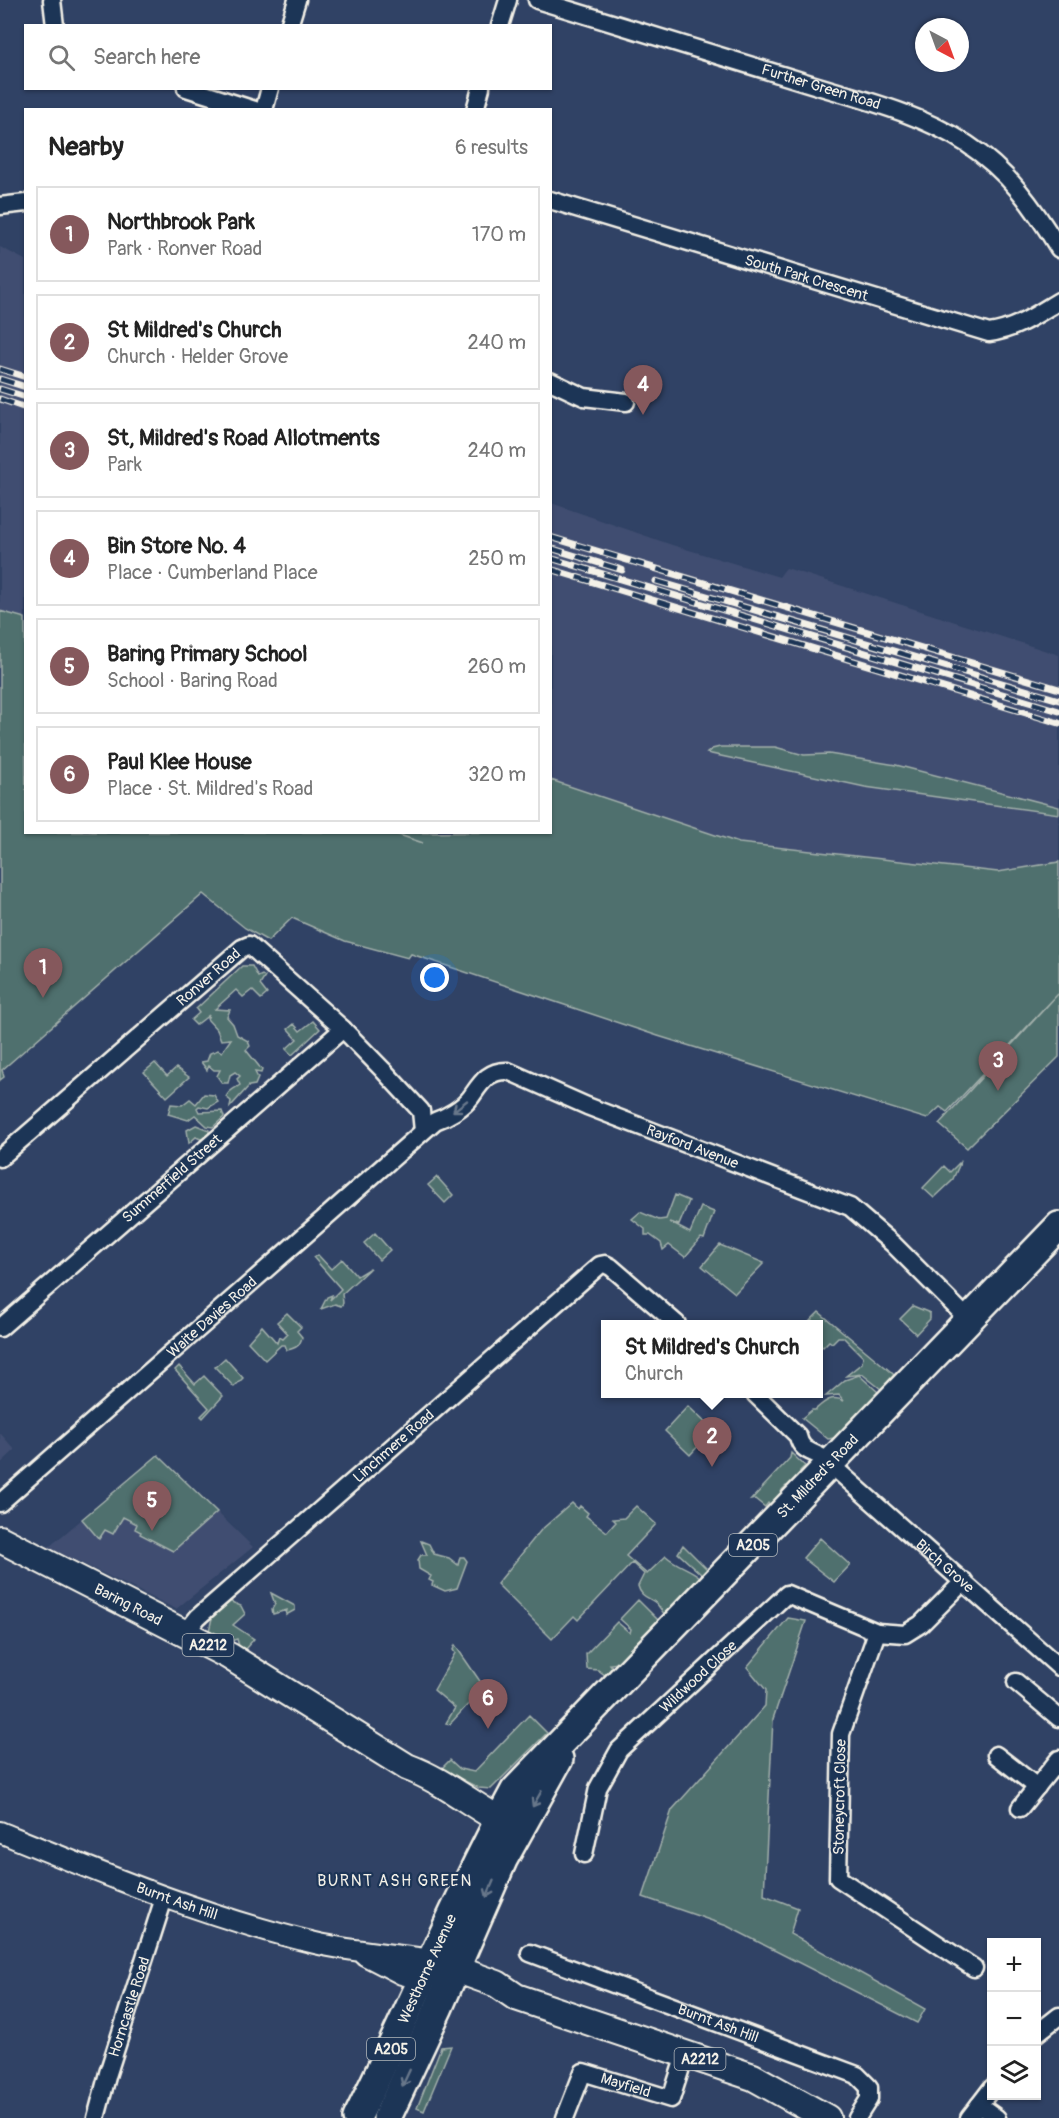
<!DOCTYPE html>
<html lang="en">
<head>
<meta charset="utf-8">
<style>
	:root { --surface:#fff; --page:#f2f2f2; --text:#222; --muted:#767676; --line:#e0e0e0; --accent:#85585c }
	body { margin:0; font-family:Pangolin,sans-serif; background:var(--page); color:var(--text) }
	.controls { position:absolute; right:18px; bottom:18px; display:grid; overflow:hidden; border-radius:0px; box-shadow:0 2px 4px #0004 }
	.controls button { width:54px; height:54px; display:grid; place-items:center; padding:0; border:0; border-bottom:2px solid var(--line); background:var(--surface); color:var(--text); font:30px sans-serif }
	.compass { position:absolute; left:915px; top:18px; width:54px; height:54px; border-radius:50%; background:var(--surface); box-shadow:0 2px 4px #0004; rotate:139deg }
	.you { position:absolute; left:435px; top:978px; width:21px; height:21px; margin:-15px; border:4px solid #fff; border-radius:50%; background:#1a73e8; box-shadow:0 0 0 9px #1a73e833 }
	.badge { display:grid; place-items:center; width:39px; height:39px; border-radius:50%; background:var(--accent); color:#fff; font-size:20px; font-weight:700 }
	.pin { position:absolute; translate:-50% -50px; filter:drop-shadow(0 2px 3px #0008) }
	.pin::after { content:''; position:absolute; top:32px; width:21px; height:18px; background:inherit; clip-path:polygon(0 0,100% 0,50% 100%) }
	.popup { position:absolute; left:601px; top:1320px; width:222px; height:78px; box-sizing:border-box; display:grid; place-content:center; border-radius:0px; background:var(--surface); filter:drop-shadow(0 2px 4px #0005); font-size:20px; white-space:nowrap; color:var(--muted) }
	.popup b { font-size:22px; color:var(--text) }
	.popup::after { content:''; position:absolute; left:50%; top:100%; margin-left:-12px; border:12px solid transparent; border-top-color:var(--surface) }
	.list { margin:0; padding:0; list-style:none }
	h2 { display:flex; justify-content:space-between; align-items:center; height:78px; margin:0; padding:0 24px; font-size:26px }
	h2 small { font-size:20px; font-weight:400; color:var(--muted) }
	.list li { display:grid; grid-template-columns:39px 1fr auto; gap:18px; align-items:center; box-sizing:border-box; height:96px; margin:0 12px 12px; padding:0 12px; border:2px solid var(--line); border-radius:0px }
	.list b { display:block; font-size:22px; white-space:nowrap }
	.list p { margin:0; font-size:20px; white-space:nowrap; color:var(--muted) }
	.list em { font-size:20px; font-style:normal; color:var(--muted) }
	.icon { flex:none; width:33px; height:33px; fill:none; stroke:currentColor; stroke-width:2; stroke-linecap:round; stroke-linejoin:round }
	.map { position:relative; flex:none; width:1059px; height:2118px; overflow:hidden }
	.search { position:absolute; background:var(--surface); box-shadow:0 2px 4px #0004; left:24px; top:24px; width:528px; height:66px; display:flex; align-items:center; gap:15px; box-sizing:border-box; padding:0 21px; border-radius:0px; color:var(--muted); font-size:22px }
	.panel { position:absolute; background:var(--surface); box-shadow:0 2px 4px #0004; left:24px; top:108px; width:528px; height:726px; border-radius:0px }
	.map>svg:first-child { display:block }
</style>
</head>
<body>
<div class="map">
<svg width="1059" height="2118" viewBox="0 0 1059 2118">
	<rect width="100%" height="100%" fill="#304265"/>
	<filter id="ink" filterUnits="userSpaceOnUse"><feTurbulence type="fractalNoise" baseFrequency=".0167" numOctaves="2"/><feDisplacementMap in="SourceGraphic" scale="12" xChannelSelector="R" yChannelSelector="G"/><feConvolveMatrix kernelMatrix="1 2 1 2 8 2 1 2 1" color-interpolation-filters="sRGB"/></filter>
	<g filter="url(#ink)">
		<path fill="#414e71" d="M0 247 25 260V618L0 611Z
			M551 503 672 545 779 577 786 568 1059 655V862L998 872 739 843 551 780Z
			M0 1433 15 1450 0 1464Z
			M158 1455 253 1547 176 1609 49 1547Z"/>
		<path fill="#506f6e" stroke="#a2b0ab" stroke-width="1.5" d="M0 611 25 618 26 832H390L423 843 394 833 550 832 551 780 739 843 998 872 1059 862V1057L967 1148 939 1124 1058 994 947 1112 940 1107 927 1119 658 1036 411 954 408 958 345 941 292 918 268 941 245 928 203 894 2 1070 4 1077 0 1080Z
			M720 747H775L804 755 829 754 896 765 1059 807V814L865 787 707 753 712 749Z
			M242 966H252L258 977 262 975 265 977 260 985 267 994 261 999 252 990 243 997 236 990 215 1009 230 1010 227 1017 233 1024 237 1035 248 1041 250 1046 246 1050 262 1070 261 1073 255 1072 258 1078 255 1085 249 1086 230 1107 231 1101 226 1097C229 1090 234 1089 240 1085L237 1079 240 1076 235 1072 230 1075 228 1083H222L217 1076 220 1070H214L209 1066 207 1070 201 1062 207 1061 210 1053 218 1050 222 1052 231 1039 221 1040 217 1030 207 1019 209 1015 196 1025 191 1020 199 1013 196 1009Z
			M313 1021 320 1029 292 1055 286 1049 297 1039 288 1029 294 1024 300 1031Z
			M155 1063 167 1076 176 1068 189 1077 167 1097 144 1072Z
			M204 1094 214 1095 218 1102 208 1108 199 1106 197 1108 199 1112 222 1111 224 1117 213 1127 207 1126 195 1115 188 1120 168 1114 171 1104 182 1105 190 1099 196 1104Z
			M196 1125 209 1130 208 1139 205 1141 196 1137 189 1143 187 1130Z
			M961 1161 952 1181 934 1198 923 1188 944 1166 950 1172Z
			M437 1177 453 1195 445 1203 428 1185Z
			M675 1195 689 1201 679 1225 669 1222 690 1233 701 1207 714 1212 704 1239 701 1238 685 1257 669 1245 663 1250 661 1243 650 1235H645V1229L632 1219 640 1212 659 1220 666 1219Z
			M375 1233 390 1250 379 1260 364 1243Z
			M720 1245 764 1263 735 1293 702 1266Z
			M318 1255 331 1269 342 1259 357 1276 370 1268 342 1294 343 1303 341 1306 335 1304 321 1309 327 1297 332 1295 330 1300 341 1289 314 1258Z
			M913 1306 930 1313V1319L916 1334 900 1319Z
			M819 1312 890 1371 894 1375 881 1389 862 1374 846 1376 862 1363 863 1357 843 1337H838L832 1343 829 1341 823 1347 819 1343V1324H807Z
			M287 1313 301 1327 297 1331 302 1337C300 1346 296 1348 287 1350L285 1345H281L265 1360 248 1342 262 1326 277 1343 279 1337 283 1339 288 1334 277 1322Z
			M225 1358 243 1378 234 1387 215 1367Z
			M179 1366 195 1384 204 1376 223 1396 203 1418 201 1416 209 1408 175 1370Z
			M859 1375 878 1392 877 1397 849 1428 847 1426 834 1438 828 1439 802 1418 812 1410H815C823 1403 831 1394 844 1401L839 1395 826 1396 845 1380Z
			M688 1406 713 1430 690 1455 665 1431Z
			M791 1453 805 1466 800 1471 801 1477 792 1487 786 1486 782 1490 785 1493 777 1505 768 1503 765 1507 755 1499 751 1500 790 1458Z
			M158 1455 217 1512 173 1551 140 1534 141 1532 135 1529 137 1524 123 1517 113 1534 105 1530 99 1539 82 1519Z
			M572 1503 578 1509 580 1506 588 1513 586 1516 607 1532 616 1522 613 1519 624 1518 636 1506 656 1524 626 1556 647 1574 666 1556C677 1566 689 1568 700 1577L667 1616C662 1613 661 1609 657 1604 650 1597 641 1598 638 1586L644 1574 632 1563 578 1620 574 1616 552 1639 497 1584 541 1530Z
			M820 1538 850 1565 834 1582 803 1558Z
			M421 1541 429 1544 434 1554 449 1558 458 1565 460 1557H464L467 1561 457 1588 445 1591 432 1585 433 1582 429 1580 431 1576 419 1569 418 1560 421 1555H427Z
			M683 1545 707 1569 702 1575 678 1553Z
			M271 1593 295 1606V1610L286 1615 287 1610 273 1614 272 1609 275 1604Z
			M638 1600 659 1621 619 1663 610 1664 615 1671 609 1678 598 1670 587 1669 586 1654 617 1622 630 1633 631 1629 620 1619Z
			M229 1601 241 1606 245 1614 233 1625 254 1639 245 1649 239 1646 237 1639 228 1642 208 1635 213 1614Z
			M788 1618 806 1621 773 1719 764 1895 798 1908 790 1934 925 2009 917 2023 727 1926 643 1897 672 1810 765 1706 766 1690 747 1667Z
			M455 1645 484 1687 450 1724 446 1723 455 1708 434 1690 455 1653 453 1650Z
			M529 1715 547 1733 491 1789 479 1788 441 1769 450 1760 460 1769 474 1772Z
			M451 2046 424 2111 417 2108 441 2047Z"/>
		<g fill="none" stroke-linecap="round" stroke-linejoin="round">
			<g stroke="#f4f1e8" stroke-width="21">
				<g id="minor">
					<path d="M52 0 55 26"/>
					<path id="s1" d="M537 0C624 26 711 53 798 80 855 98 916 111 967 144 1008 171 1034 207 1059 249"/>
					<path d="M289 26 297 0"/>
					<path d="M500 26 508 0"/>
					<path d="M186 88 255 110"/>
					<path d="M264 110 270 88"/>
					<path d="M475 110 481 88"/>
					<path id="s2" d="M550 200 989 333C1015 330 1037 314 1059 301"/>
					<path d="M0 206 26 203"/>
					<path d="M550 381 584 397 626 402"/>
					<path id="s3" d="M0 1158 242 948 249 945 343 1029 383 1070 421 1111 423 1131"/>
					<path id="s4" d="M0 1328 343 1029"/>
					<path id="s5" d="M755 1394 798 1436C801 1452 813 1451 823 1458 829 1462 834 1467 839 1472L1059 1667"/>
					<path id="s6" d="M0 1503 435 1121C447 1117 463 1108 471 1097 481 1083 488 1070 508 1071L587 1106 850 1207 893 1244 968 1319"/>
					<path d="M964 1581 921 1624 905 1634 877 1632 841 1734 838 1878 974 1968"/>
					<path id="s7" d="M186 1632 198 1617 600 1265 605 1264 611 1267 677 1324"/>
					<path d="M1016 1682 1059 1718"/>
					<path d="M996 1755 1037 1787"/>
					<path d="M1020 1808 1059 1759"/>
					<path id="s8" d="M584 1854 598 1788 619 1750 787 1594 877 1632"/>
					<path id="s9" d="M530 1953 857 2075 869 2087V2099L857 2118"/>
					<path d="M1036 2034 1059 2016"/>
					<path d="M979 2105 997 2118"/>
					<path id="s10" d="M96 2118 108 2073 164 1898"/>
					<path id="s11" d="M565 2118 583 2072 671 2099 685 2055"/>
					<path d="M969 2118 992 2088"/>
				</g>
			</g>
			<g stroke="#f4f1e8" stroke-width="24">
				<g id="tertiary">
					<path id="s12" d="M0 1832C103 1874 206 1917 315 1943 354 1952 393 1954 433 1960"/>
					<path d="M365 1955 402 1974 424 1980"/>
				</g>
			</g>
			<g stroke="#f4f1e8" stroke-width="30">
				<g id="primary">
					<path id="s13" d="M0 1539 229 1656 407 1767C445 1781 475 1808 511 1826L514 1832"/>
					<path d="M436 1962 497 1984 516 1997 753 2077 827 2118"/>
				</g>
			</g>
			<g stroke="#f4f1e8" stroke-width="32">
				<g id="trunk">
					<path id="s14" d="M357 2118C411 2009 457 1896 515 1790L1059 1226"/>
					<path d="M387 2118 438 2009 503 1860 559 1759"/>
				</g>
			</g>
			<use href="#minor" stroke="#1d3557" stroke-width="16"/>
			<use href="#tertiary" stroke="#1d3557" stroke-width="20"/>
			<use href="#primary" stroke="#1d3557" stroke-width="26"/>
			<use href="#trunk" stroke="#1d3557" stroke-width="27"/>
			<g stroke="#f4f1e8" stroke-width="7">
				<path id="rail" d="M0 369 26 377
					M0 379 26 387
					M0 389 26 397
					M0 399 26 408
					M550 537 1059 689
					M550 548 622 570
					M550 558 1059 711
					M550 569 1059 723
					M656 581 1059 700"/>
			</g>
			<use href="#rail" stroke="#1d3557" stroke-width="4.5" stroke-dasharray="14" stroke-linecap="butt"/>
		</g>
		<defs><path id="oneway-shaft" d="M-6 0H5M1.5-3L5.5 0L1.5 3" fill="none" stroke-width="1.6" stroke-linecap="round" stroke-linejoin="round" transform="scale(1.5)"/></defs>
		<g stroke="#68778a">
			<use href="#oneway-shaft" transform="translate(460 1106) rotate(142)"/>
			<use href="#oneway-shaft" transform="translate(537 1799) rotate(120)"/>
			<use href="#oneway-shaft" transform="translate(490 1889) rotate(113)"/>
			<use href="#oneway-shaft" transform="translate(406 2078) rotate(115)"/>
		</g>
	</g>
	<g text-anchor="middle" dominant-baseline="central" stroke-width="4.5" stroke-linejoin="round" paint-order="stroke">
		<g fill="#1d3557" stroke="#b4b9bc" stroke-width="1.5">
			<rect x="729" y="1534" width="48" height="22" rx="4.5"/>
			<rect x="182.5" y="1634" width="51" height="22" rx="4.5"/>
			<rect x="367" y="2038" width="48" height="22" rx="4.5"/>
			<rect x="674.5" y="2048" width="51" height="22" rx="4.5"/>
		</g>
		<g font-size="14" font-weight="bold" fill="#f4f1e8">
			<text x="753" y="1545">A205</text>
			<text x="208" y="1645">A2212</text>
			<text x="391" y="2049">A205</text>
			<text x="700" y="2059">A2212</text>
		</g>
		<g font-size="15" fill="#f4f1e8" stroke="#1d3557">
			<text stroke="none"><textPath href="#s1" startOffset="297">Further Green Road</textPath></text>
			<text stroke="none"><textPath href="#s2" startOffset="268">South Park Crescent</textPath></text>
			<text stroke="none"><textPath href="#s3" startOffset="276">Ronver Road</textPath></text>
			<text stroke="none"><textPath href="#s6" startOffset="870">Rayford Avenue</textPath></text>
			<text stroke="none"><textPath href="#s4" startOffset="228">Summerfield Street</textPath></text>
			<text stroke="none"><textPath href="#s6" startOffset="282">Waite Davies Road</textPath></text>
			<text stroke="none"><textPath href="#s7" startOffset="279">Linchmere Road</textPath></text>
			<text stroke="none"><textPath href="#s14" startOffset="800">St. Mildred's Road</textPath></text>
			<text stroke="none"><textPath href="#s5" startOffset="258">Birch Grove</textPath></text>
			<text stroke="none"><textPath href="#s13" startOffset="144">Baring Road</textPath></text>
			<text stroke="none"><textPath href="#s8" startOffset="219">Wildwood Close</textPath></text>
			<text transform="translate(840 1797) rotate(-89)">Stoneycroft Close</text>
			<text stroke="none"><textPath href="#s12" startOffset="190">Burnt Ash Hill</textPath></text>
			<text stroke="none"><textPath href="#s14" startOffset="165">Westhorne Avenue</textPath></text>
			<text stroke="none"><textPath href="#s10" startOffset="116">Horncastle Road</textPath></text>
			<text stroke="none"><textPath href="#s9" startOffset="201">Burnt Ash Hill</textPath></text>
			<text stroke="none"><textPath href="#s11" startOffset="94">Mayfield</textPath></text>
		</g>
		<g font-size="16" letter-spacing="1.5" fill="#f4f1e8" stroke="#1d3557">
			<text x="395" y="1881">BURNT ASH GREEN</text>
		</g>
	</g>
</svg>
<div class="controls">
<button>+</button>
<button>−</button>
<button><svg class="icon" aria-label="layers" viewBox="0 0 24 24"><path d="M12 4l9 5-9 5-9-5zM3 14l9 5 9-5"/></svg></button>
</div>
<svg class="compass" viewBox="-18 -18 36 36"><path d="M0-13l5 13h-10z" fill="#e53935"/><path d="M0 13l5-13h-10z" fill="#767676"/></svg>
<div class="you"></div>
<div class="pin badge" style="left:43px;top:998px">1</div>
<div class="pin badge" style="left:712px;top:1467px">2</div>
<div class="popup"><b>St Mildred's Church</b>Church</div>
<div class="pin badge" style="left:998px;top:1091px">3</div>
<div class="pin badge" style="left:643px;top:415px">4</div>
<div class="pin badge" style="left:152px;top:1531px">5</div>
<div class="pin badge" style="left:488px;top:1729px">6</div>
<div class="search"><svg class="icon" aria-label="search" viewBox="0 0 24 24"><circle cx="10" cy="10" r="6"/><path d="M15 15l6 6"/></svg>Search here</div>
<section class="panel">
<h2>Nearby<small>6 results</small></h2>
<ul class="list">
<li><span class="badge">1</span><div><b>Northbrook Park</b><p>Park · Ronver Road</p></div><em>170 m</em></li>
<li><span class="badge">2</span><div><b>St Mildred's Church</b><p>Church · Helder Grove</p></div><em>240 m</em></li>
<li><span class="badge">3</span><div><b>St, Mildred's Road Allotments</b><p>Park</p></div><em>240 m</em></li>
<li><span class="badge">4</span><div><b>Bin Store No. 4</b><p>Place · Cumberland Place</p></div><em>250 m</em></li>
<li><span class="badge">5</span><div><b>Baring Primary School</b><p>School · Baring Road</p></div><em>260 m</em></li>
<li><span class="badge">6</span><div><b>Paul Klee House</b><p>Place · St. Mildred's Road</p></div><em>320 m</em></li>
</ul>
</section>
</div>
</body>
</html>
